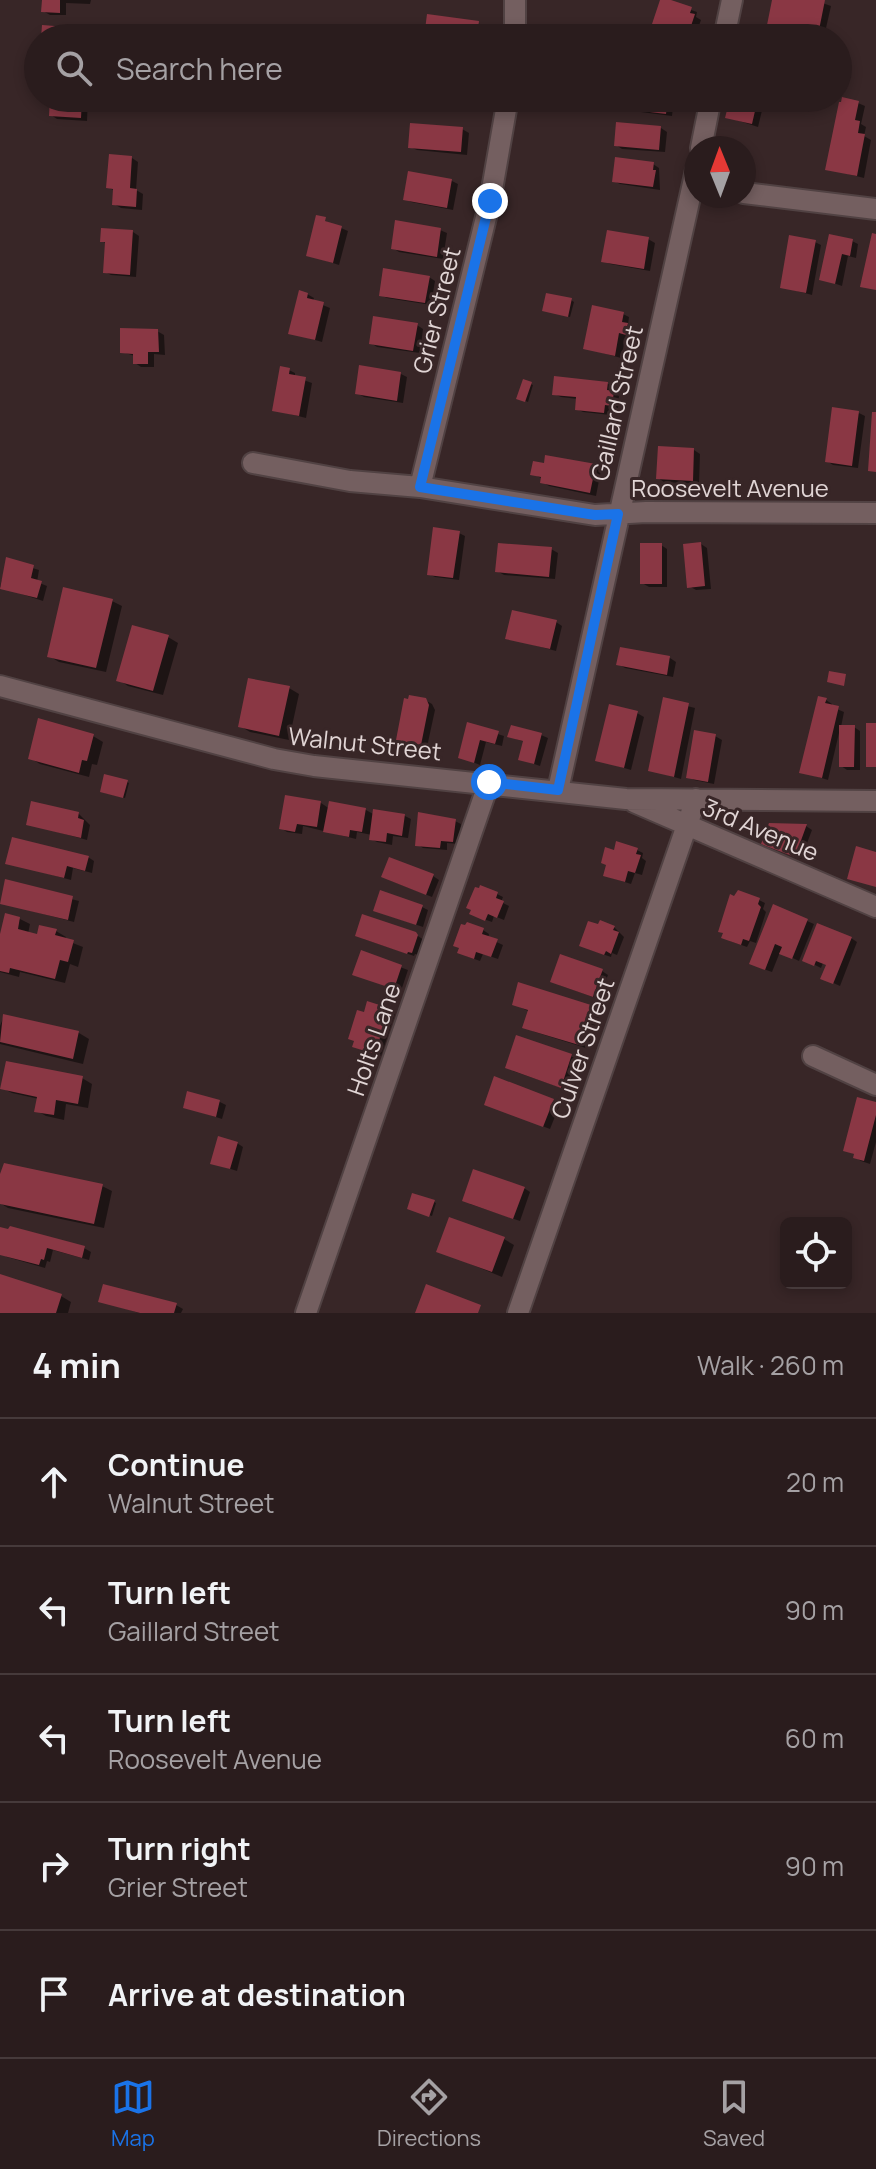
<!DOCTYPE html>
<html lang="en">
<head>
<meta charset="utf-8">
<style>
	:root { --surface:#2a1c1d; --page:#36292a; --text:#f1f3f6; --muted:#a5a1a4; --line:#463a3b; --accent:#1a73e8 }
	body { margin:0; font-family:Manrope,sans-serif; background:var(--page); color:var(--text) }
	.controls { position:absolute; right:24px; bottom:24px; display:grid; overflow:hidden; border-radius:12px; box-shadow:0 4px 12px #0003 }
	.controls button { width:72px; height:72px; display:grid; place-items:center; padding:0; border:0; border-bottom:2px solid var(--line); background:var(--surface); color:var(--text); font:40px sans-serif }
	.compass { position:absolute; left:684px; top:136px; width:72px; height:72px; border-radius:50%; background:var(--surface); box-shadow:0 4px 12px #0003; rotate:359deg }
	.stop { position:absolute; width:24px; height:24px; margin:-18px; border:6px solid #1a73e8; border-radius:50%; background:#fff }
	.stop.end { background:#1a73e8; border-color:#fff; box-shadow:0 2px 8px #0008 }
	.list { margin:0; padding:0; list-style:none }
	h2 { display:flex; justify-content:space-between; align-items:center; height:104px; margin:0; padding:0 32px; font-size:34px }
	h2 small { font-size:26px; font-weight:400; color:var(--muted) }
	.list li { display:grid; grid-template-columns:52px 1fr auto; gap:24px; align-items:center; box-sizing:border-box; height:128px; padding:0 32px; border-top:2px solid var(--line) }
	.list b { display:block; font-size:30px; white-space:nowrap }
	.list p { margin:0; font-size:26px; white-space:nowrap; color:var(--muted) }
	.list em { font-size:26px; font-style:normal; color:var(--muted) }
	.icon { flex:none; width:44px; height:44px; fill:none; stroke:currentColor; stroke-width:2; stroke-linecap:round; stroke-linejoin:round }
	.map { position:relative; flex:none; width:876px; height:1313px; overflow:hidden }
	.search { position:absolute; background:var(--surface); box-shadow:0 4px 12px #0003; left:24px; right:24px; top:24px; height:88px; display:flex; align-items:center; gap:20px; box-sizing:border-box; padding:0 28px; border-radius:44px; color:var(--muted); font-size:30px }
	.sheet { height:744px; background:var(--surface) }
	nav { display:flex; justify-content:space-around; align-items:center; box-sizing:border-box; height:112px; border-top:2px solid var(--line); background:var(--surface); font-size:22px; color:var(--muted) }
	nav a { display:grid; justify-items:center; gap:4px }
	nav .on { color:var(--accent) }
	.map>svg:first-child { display:block }
</style>
</head>
<body>
<div class="map">
<svg width="876" height="1313" viewBox="0 0 876 1313">
	<rect width="100%" height="100%" fill="#382627"/>
	<path fill="#0007" d="M44 0H91L90 4 66 3V15H50L43 11Z
		M662 0 697 12 696 17 701 20 697 31 690 29 688 35 655 23Z
		M774 0H814L831 6 824 37 776 28 769 24Z
		M478 23 484 27 483 38H426Z
		M52 98H88L87 121 57 119 51 115Z
		M397 98H428L425 111 403 107 396 103Z
		M620 98H674L672 116 625 110 619 107Z
		M738 98H765L758 127 727 117Z
		M858 103 865 106 861 124 866 127 864 136 871 140 864 178 828 169Z
		M661 128 667 132 665 152 622 149 616 145Z
		M462 129 469 133 467 155 417 150 410 147Z
		M132 158 138 162 136 190 143 194 142 210 121 208 114 204 115 191 108 187Z
		M653 164 659 168 660 190 620 184 614 181Z
		M452 181 458 184 453 210 411 202 405 199Z
		M318 218 348 231 339 265 308 255Z
		M440 230 447 233 443 259 399 252 393 248Z
		M133 232 139 236 136 277 111 275 105 272 107 244 102 241Z
		M648 239 655 243 650 271 610 264 603 261Z
		M852 241 858 244 856 258 848 256 842 286 822 279Z
		M815 242 821 245 812 295 782 287Z
		M429 277 435 281 431 305 387 298 381 295Z
		M307 294 314 298 313 301 330 308 322 342 291 333Z
		M571 300 574 302 570 317 546 311Z
		M623 314 629 317 628 325 634 328 632 337 626 335 621 358 585 348Z
		M417 325 423 329 420 353 377 347 371 343Z
		M157 331 164 335 165 355 154 354V367H141L135 363V356L122 352Z
		M289 370 295 373V377L312 383 306 418 274 410Z
		M401 374 407 377 403 403 364 397 357 393Z
		M556 378 608 384 614 387 613 393 619 396 618 408H611L610 415 583 412 577 409 578 399 561 397 554 394Z
		M524 382 533 385 528 402 518 398Z
		M859 413 865 416 858 468 833 465 827 461Z
		M694 450 700 454 699 484 664 482 658 478Z
		M595 466 601 470 596 496 549 486 542 482 543 479 533 474Z
		M459 533 465 536 459 580 435 577 429 574Z
		M701 544 707 548 711 589 696 590 689 586Z
		M661 545 667 549V587H649L642 583Z
		M551 549 558 553 555 579 504 575 497 571Z
		M7 560 39 570 37 582 47 586 43 601 0 587Z
		M112 601 122 606 106 672 59 662 49 656Z
		M556 622 562 626 556 651 508 638Z
		M168 637 178 643 163 695 128 686 119 680Z
		M670 658 676 662 673 677 625 668 618 664Z
		M289 688 299 694 289 740 250 732 240 726Z
		M425 700 432 704 435 710 427 747 398 739Z
		M664 700 695 708 681 779 650 770Z
		M826 700 832 704V707L844 712 841 727H854L860 731V770H847L841 766 839 733 828 780 802 772Z
		M637 713 644 717 631 770 597 760Z
		M469 725 504 736 502 746 486 742 480 765 460 757Z
		M541 735 548 738 540 766 520 759 525 742 516 739Z
		M93 736 103 742 97 765 92 764 89 777 40 764 30 758Z
		M715 736 722 740 714 784 694 780 688 777Z
		M127 782 129 783 125 798 105 793Z
		M286 798 321 803 330 809 366 810 375 815 405 816 411 819 408 838 393 836 392 845 377 842 371 839 372 835 357 832 356 839 303 826 302 834 287 832 281 828Z
		M78 813 90 825 87 840 28 824Z
		M455 821 461 824 459 844 447 843V850L423 848 417 844Z
		M770 825 806 826 812 830 801 859 770 846Z
		M637 850 643 853 642 858 646 861 642 875 635 873 631 884 612 878 615 852Z
		M88 857 94 861 92 873 73 868 71 880 8 863Z
		M433 876 439 880 432 897 389 880Z
		M6 882 79 901 74 922 1 903Z
		M497 894 503 897 501 902 509 906 504 920 494 916 492 922 478 917Z
		M759 900 765 903 763 909 766 912 756 943 750 941 747 947 730 941Z
		M422 907 428 910 423 927 381 913Z
		M774 907 814 924 799 961 780 952 772 972 758 967Z
		M20 919 30 924 28 934 39 936 56 931 66 937 65 940 83 947 78 967 70 964 65 983 20 972 19 977 0 972V943Z
		M614 927 624 937 617 955 612 953 611 957 588 949Z
		M483 930 489 934 488 938 503 945 498 959 483 954 480 961 466 956Z
		M415 934 424 940 419 955 415 954 414 956 364 939Z
		M851 938 857 942 840 986 829 981 828 965 823 963 821 968 811 963Z
		M362 953 408 970 401 991 361 977Z
		M602 971 608 975 599 999 559 985Z
		M514 1004 590 1007 600 1013 589 1049 535 1032 525 1027 530 1012Z
		M388 1010 395 1014 381 1056 361 1050 356 1041 365 1014Z
		M4 1016 79 1033 89 1039 83 1064 0 1044V1026Z
		M518 1037 578 1059 568 1090 513 1071Z
		M82 1078 92 1084 88 1108 66 1104 64 1120 46 1116 37 1111 39 1099 12 1093 2 1088Z
		M496 1079 560 1104 550 1129 492 1107Z
		M220 1102 226 1105 222 1119 185 1107Z
		M876 1104V1142L870 1164 861 1161 855 1157 856 1155 845 1150Z
		M237 1143 243 1147 237 1171 212 1163Z
		M0 1176 102 1186 112 1191 104 1228 8 1208 0 1203Z
		M524 1188 530 1192 520 1221 470 1204Z
		M434 1202 436 1203 432 1216 412 1210Z
		M0 1229 84 1248 91 1252 89 1260 53 1250 50 1262 47 1261 45 1268 7 1257 0 1252Z
		M504 1239 514 1245 502 1277 439 1251Z
		M0 1276 61 1296 71 1302 68 1313H0Z
		M101 1301 176 1305 183 1309 181 1313H139Z"/>
	<path fill="#8a3744" d="M42 0H60V13L41 12Z
		M660 0H671L692 7 690 13 695 14 690 29 683 27 681 33 652 24Z
		M772 0H825L818 35 767 25Z
		M427 14 479 21 477 38H424Z
		M42 25 55 26V35L69 36V38H41Z
		M842 97 859 101 855 120 860 121 858 133 865 134 857 176 825 170 839 102H841Z
		M50 98H82L81 118 49 116Z
		M395 98H421L419 109 394 105Z
		M618 98H668L666 114 617 108Z
		M736 98H758L752 124 725 118 729 102 734 103Z
		M616 122 661 126 659 150 614 146Z
		M410 123 463 127 461 152 408 148Z
		M109 154 132 156 130 188 137 189 136 207 112 205 113 189 106 188Z
		M615 157 654 162 653 170H656L653 187 612 182Z
		M408 171 452 179 447 208 403 200Z
		M316 215 326 217 325 221 342 226 333 263 306 256Z
		M395 220 441 228 437 257 391 249Z
		M101 228 133 230 130 275 103 273 105 242H100Z
		M607 230 649 237 644 269 601 262Z
		M872 233 876 234V290L860 287Z
		M829 234 853 239 850 256 842 254 835 284 819 280Z
		M789 235 816 240 806 293 780 288Z
		M383 268 430 276 425 303 379 296Z
		M299 290 308 293 307 298 324 302 315 340 288 334Z
		M546 293 572 298 568 317 542 311Z
		M592 305 624 312 622 322 628 323 626 335 619 333 615 356 583 349Z
		M373 316 418 323 413 351 369 344Z
		M120 328 158 329 159 352H148V364H133V354L120 353Z
		M359 365 401 372 397 401 355 394Z
		M280 366 290 368 289 374 306 377 299 416 272 411Z
		M554 376 608 382 607 390 614 391 612 406 605 405 604 413 575 410 576 397 552 395Z
		M523 379 532 382 525 402 516 399Z
		M832 407 859 411 852 466 825 462Z
		M872 412H876V472L868 471Z
		M658 446 694 448 693 481 656 479Z
		M545 455 596 464 590 493 540 483 541 477 530 475 533 461 544 463Z
		M433 527 460 531 453 578 427 575Z
		M701 542 705 586 687 588 683 544Z
		M498 543 552 547 549 577 495 572Z
		M640 543H662V584H640Z
		M6 557 34 565 31 578 42 581 37 598 0 589Z
		M63 587 113 599 96 668 47 657Z
		M512 610 557 620 550 649 505 639Z
		M132 625 169 635 153 691 116 681Z
		M620 647 670 656 667 675 616 665Z
		M829 671 846 674 844 686 827 682Z
		M248 678 290 686 279 736 238 727Z
		M409 695 426 698 429 705 421 745 396 740 404 698 408 699Z
		M818 696 827 698 825 703 839 706 822 778 799 773Z
		M663 697 689 703 674 777 648 771Z
		M609 704 638 711 624 768 595 761Z
		M38 718 94 734 87 761 82 760 79 773 28 759Z
		M467 722 499 731 495 744 480 740 474 763 458 758Z
		M866 723H876V767H866Z
		M511 725 542 733 534 764 518 760 523 741 507 737Z
		M839 725H855L854 767H839Z
		M694 730 716 734 708 782 686 778Z
		M104 774 128 780 123 798 100 792Z
		M285 795 321 801 317 827 297 824 295 832 279 829Z
		M31 801 79 812 78 818 84 820 81 838 26 825Z
		M329 801 366 808 362 832 350 830 349 837 323 832Z
		M373 809 405 814 402 836 387 833 386 842 369 840Z
		M418 812 456 819 453 842 441 841 440 848 415 846Z
		M769 823 807 824 795 857 761 844Z
		M12 837 89 856 85 871 67 866 64 878 5 864Z
		M616 841 638 848 636 854 641 855 635 873 628 871 625 882 603 876 606 865 601 863 605 847 614 850Z
		M856 846 876 852V887L847 879Z
		M389 857 434 874 426 895 381 877Z
		M5 879 73 896 68 920 0 904Z
		M480 885 498 892 496 898 504 901 497 918 488 914 485 921 469 914 471 910 466 908 475 887 479 888Z
		M380 890 423 905 416 925 373 911Z
		M738 890 760 898 758 904 761 907 749 941 743 939 741 945 721 938 723 933 718 932 730 894 734 896Z
		M773 904 808 919 792 959 779 954 782 947 775 944 765 970 749 964Z
		M5 913 20 917 18 929 37 934 39 925 57 929 55 935 74 940 68 962 60 960 55 979 10 968 9 973 0 971V934Z
		M362 914 416 932 418 935 412 953 408 952 407 954 355 936Z
		M600 920 615 926 613 930 619 932 611 954 606 951 604 955 579 946 588 921 598 924Z
		M467 922 484 928 482 934 498 939 491 957 476 952 474 959 457 953 459 948 453 946 461 924 465 925Z
		M817 923 852 937 833 984 820 979 826 965 816 961 814 966 802 961Z
		M361 950 402 965 394 989 352 975Z
		M560 954 603 969 593 997 550 982Z
		M518 982 591 1005 579 1045 522 1028 528 1010 512 1005Z
		M367 1001 389 1008 375 1054 352 1047 354 1041 348 1039 357 1010 364 1012Z
		M3 1014 79 1031 73 1059 0 1042Z
		M516 1035 572 1054 561 1088 505 1068Z
		M6 1061 83 1076 78 1104 56 1100 54 1115 34 1112 37 1097 0 1089Z
		M494 1076 554 1099 543 1127 484 1105Z
		M187 1091 220 1100 216 1117 183 1108Z
		M857 1097 876 1102V1115L864 1161 853 1158 854 1154 843 1151Z
		M218 1136 238 1142 230 1169 210 1164Z
		M4 1163 103 1184 94 1224 0 1204V1174Z
		M473 1169 525 1187 513 1219 462 1201Z
		M412 1193 435 1200 429 1217 407 1209Z
		M449 1217 505 1237 492 1272 436 1252Z
		M10 1226 85 1246 82 1258 47 1248 44 1260 41 1259 39 1265 0 1255V1227L8 1229Z
		M0 1274 62 1294 56 1313H0Z
		M103 1284 177 1303 174 1313H140L98 1302Z
		M426 1284 481 1305 478 1313H415Z"/>
	<g fill="none" stroke-linecap="round" stroke-linejoin="round">
		<g stroke="#514243" stroke-width="24">
			<path id="street" d="M515 0V38
				M724 38 732 0
				M701 148 711 98
				M744 193 876 209
				M253 463 350 481 420 487 595 515 646 512 876 513
				M420 487 490 201 508 98
				M0 686 274 759 314 766 626 799 876 801
				M558 790 696 170
				M634 802 876 907
				M813 1056 876 1085
				M306 1313 489 782
				M518 1313 696 799"/>
		</g>
		<use href="#street" stroke="#745f60" stroke-width="20"/>
	</g>
	<g fill="none" stroke-linecap="round" stroke-linejoin="round">
		<path stroke="#1a73e8" stroke-width="10" d="M489 782 558 790 618 514 595 515 420 487 490 201"/>
	</g>
	<g text-anchor="middle" dominant-baseline="central" stroke-width="6" stroke-linejoin="round" paint-order="stroke">
		<g font-size="24" fill="#e1d5d5" stroke="#382627">
			<text transform="translate(436 310) rotate(-76)">Grier Street</text>
			<text transform="translate(616 403) rotate(-77)">Gaillard Street</text>
			<text x="730" y="487">Roosevelt Avenue</text>
			<text transform="translate(365 743) rotate(6)">Walnut Street</text>
			<text transform="translate(761 829) rotate(23)">3rd Avenue</text>
			<text transform="translate(373 1039) rotate(-71)">Holts Lane</text>
			<text transform="translate(582 1048) rotate(-71)">Culver Street</text>
		</g>
	</g>
</svg>
<div class="controls">
<button><svg class="icon" aria-label="locate" viewBox="0 0 24 24"><circle cx="12" cy="12" r="6"/><path d="M12 2v4M12 18v4M2 12h4M18 12h4"/></svg></button>
</div>
<svg class="compass" viewBox="-18 -18 36 36"><path d="M0-13l5 13h-10z" fill="#e53935"/><path d="M0 13l5-13h-10z" fill="#a5a1a4"/></svg>
<div class="stop" style="left:489px;top:782px"></div>
<div class="stop end" style="left:490px;top:201px"></div>
<div class="search"><svg class="icon" aria-label="search" viewBox="0 0 24 24"><circle cx="10" cy="10" r="6"/><path d="M15 15l6 6"/></svg>Search here</div>
</div>
<section class="sheet">
<h2>4 min<small>Walk · 260 m</small></h2>
<ul class="list">
<li><svg class="icon" aria-label="ahead" viewBox="0 0 24 24"><path d="M12 20V5M6 11l6-6 6 6"/></svg><div><b>Continue</b><p>Walnut Street</p></div><em>20 m</em></li>
<li><svg class="icon" aria-label="left" viewBox="0 0 24 24"><path d="M17 20v-9H6M10 6l-5 5 5 5"/></svg><div><b>Turn left</b><p>Gaillard Street</p></div><em>90 m</em></li>
<li><svg class="icon" aria-label="left" viewBox="0 0 24 24"><path d="M17 20v-9H6M10 6l-5 5 5 5"/></svg><div><b>Turn left</b><p>Roosevelt Avenue</p></div><em>60 m</em></li>
<li><svg class="icon" aria-label="right" viewBox="0 0 24 24"><path d="M7 20v-9h11M14 6l5 5-5 5"/></svg><div><b>Turn right</b><p>Grier Street</p></div><em>90 m</em></li>
<li><svg class="icon" aria-label="arrive" viewBox="0 0 24 24"><path d="M6 21V4h12l-3 4 3 4H6"/></svg><div><b>Arrive at destination</b></div></li>
</ul>
</section>
<nav>
<a class="on"><svg class="icon" aria-label="map" viewBox="0 0 24 24"><path d="M3 6l6-2 6 2 6-2v14l-6 2-6-2-6 2zM9 4v14M15 6v14"/></svg>Map</a>
<a><svg class="icon" aria-label="directions" viewBox="0 0 24 24"><path d="M12 3l9 9-9 9-9-9zM9 14v-3h6M13 9l2 2-2 2"/></svg>Directions</a>
<a><svg class="icon" aria-label="saved" viewBox="0 0 24 24"><path d="M7 4h10v16l-5-4-5 4z"/></svg>Saved</a>
</nav>
</body>
</html>
